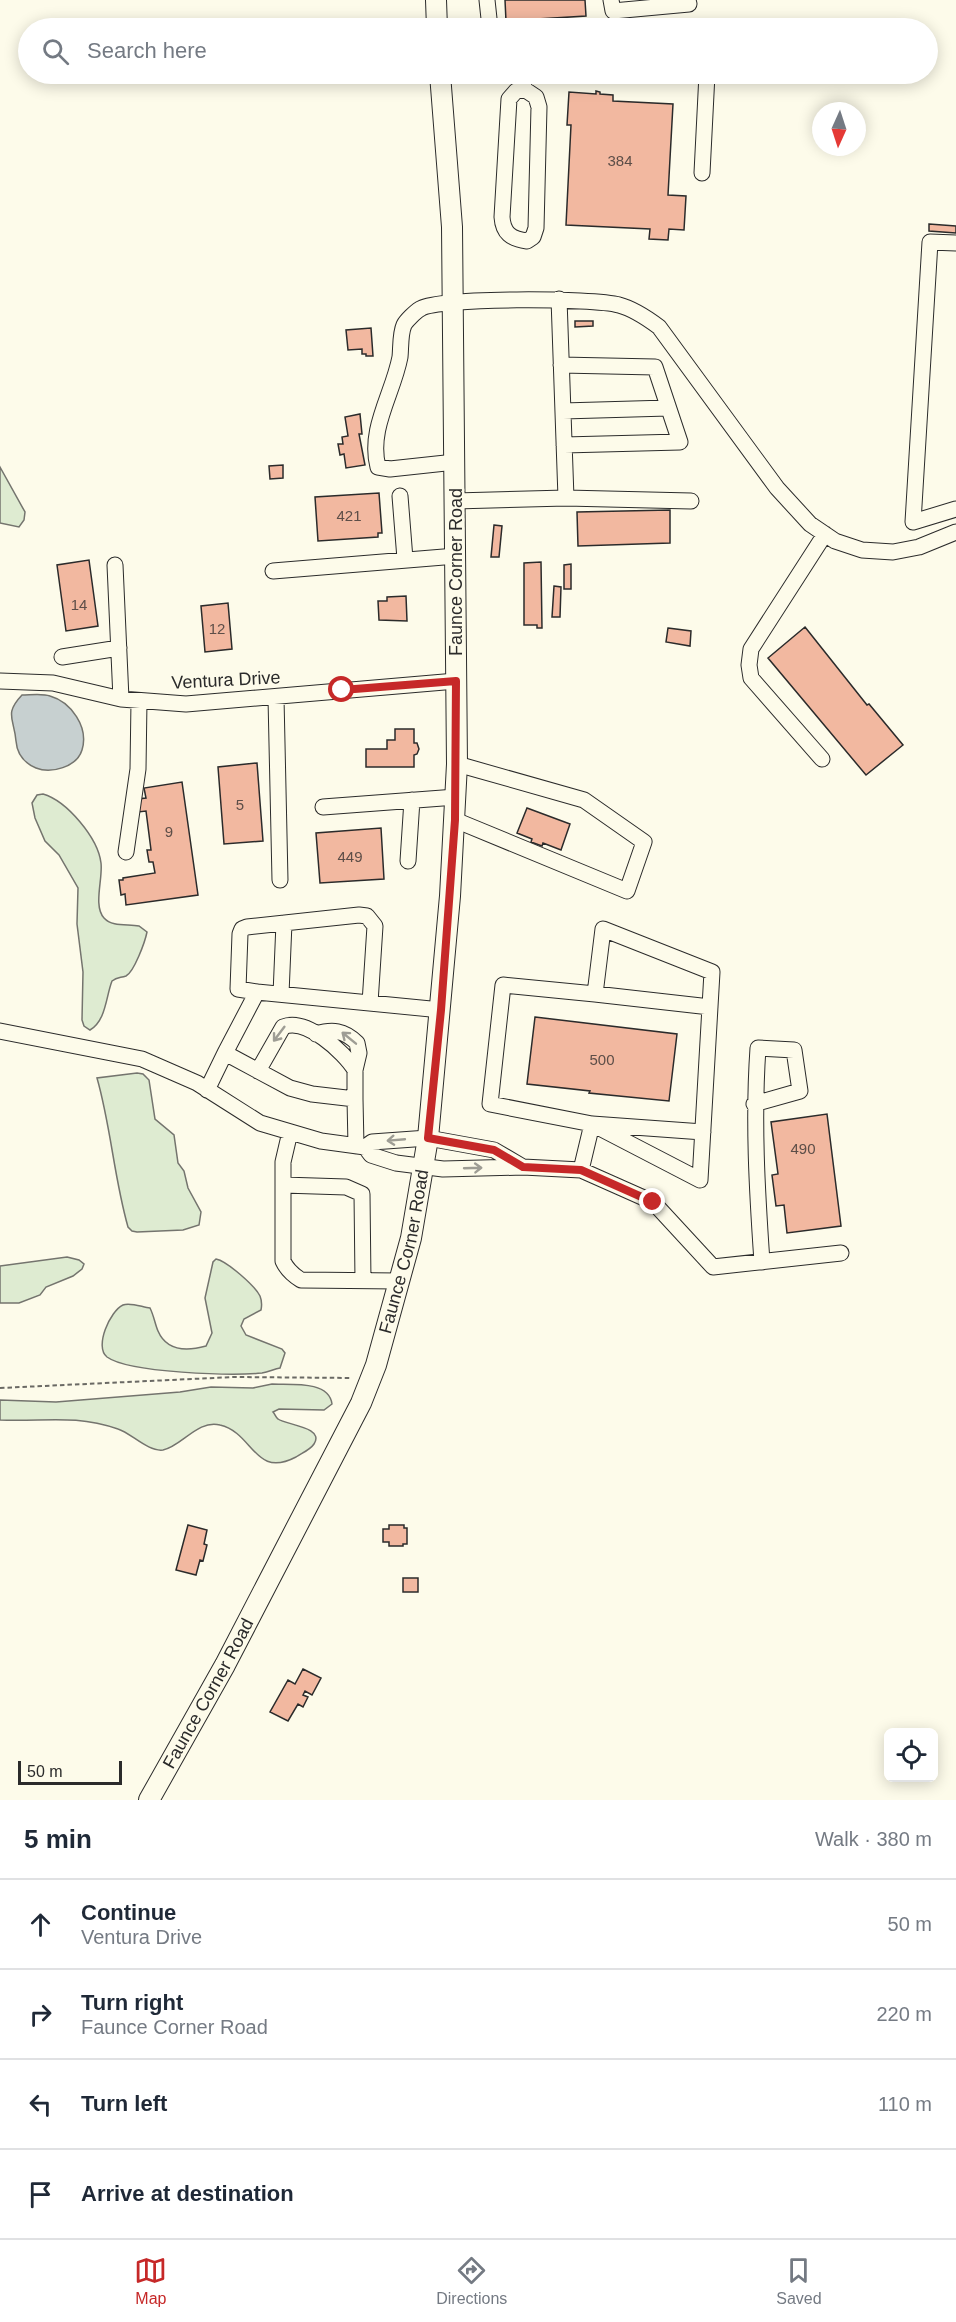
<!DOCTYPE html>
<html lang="en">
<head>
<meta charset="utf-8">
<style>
	:root { --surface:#fff; --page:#f6f6f7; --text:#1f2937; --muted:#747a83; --line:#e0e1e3; --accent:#c62828 }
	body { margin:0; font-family:Helvetica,sans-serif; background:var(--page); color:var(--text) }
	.controls { position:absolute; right:18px; bottom:18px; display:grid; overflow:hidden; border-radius:9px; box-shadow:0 3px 15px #0003 }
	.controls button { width:54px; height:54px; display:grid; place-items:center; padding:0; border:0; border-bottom:2px solid var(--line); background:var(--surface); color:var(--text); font:30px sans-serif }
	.compass { position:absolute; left:812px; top:102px; width:54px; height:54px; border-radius:50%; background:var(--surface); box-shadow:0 3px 15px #0003; rotate:183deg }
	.scale { position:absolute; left:18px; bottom:15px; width:104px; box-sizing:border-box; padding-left:6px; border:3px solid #2b2b2b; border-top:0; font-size:16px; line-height:21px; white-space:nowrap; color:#2b2b2b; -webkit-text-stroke:4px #fdfbea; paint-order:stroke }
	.stop { position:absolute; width:18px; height:18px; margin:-14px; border:4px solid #c62828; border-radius:50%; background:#fff }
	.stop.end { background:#c62828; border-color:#fff; box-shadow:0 2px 6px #0008 }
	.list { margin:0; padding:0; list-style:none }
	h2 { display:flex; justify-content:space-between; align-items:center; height:78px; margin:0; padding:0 24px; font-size:26px }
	h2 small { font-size:20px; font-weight:400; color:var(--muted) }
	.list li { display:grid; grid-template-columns:39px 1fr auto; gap:18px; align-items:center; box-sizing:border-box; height:90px; padding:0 24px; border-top:2px solid var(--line) }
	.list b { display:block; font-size:22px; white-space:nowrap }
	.list p { margin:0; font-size:20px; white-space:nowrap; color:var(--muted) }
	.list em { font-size:20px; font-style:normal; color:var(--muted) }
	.icon { flex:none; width:33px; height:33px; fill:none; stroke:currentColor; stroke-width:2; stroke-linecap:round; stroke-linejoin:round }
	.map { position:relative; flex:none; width:956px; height:1800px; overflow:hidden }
	.search { position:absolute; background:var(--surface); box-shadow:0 3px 15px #0003; left:18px; right:18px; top:18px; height:66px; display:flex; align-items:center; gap:15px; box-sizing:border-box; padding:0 21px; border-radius:33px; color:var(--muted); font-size:22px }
	.sheet { height:438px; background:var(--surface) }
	nav { display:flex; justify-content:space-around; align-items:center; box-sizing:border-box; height:84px; border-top:2px solid var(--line); background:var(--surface); font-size:16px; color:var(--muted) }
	nav a { display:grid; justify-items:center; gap:3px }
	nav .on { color:var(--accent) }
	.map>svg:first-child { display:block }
</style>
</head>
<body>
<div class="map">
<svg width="956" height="1800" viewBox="0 0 956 1800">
	<rect width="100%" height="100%" fill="#fdfbea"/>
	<path fill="#deebd1" stroke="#74746e" stroke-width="1.5" d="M0 467 25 512 24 520 19 527 0 523Z
		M43 794C67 801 98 838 101 863 103 879 93 906 104 918 112 927 127 924 139 926L147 932C145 942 134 972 126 976 120 978 117 977 112 981 106 996 106 1021 90 1030L84 1026 82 1020 83 972 77 924 78 888 59 855 45 841 35 818 32 803 37 795Z
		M137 1073 143 1074 149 1080 155 1119 174 1135 178 1163 184 1171 188 1188 201 1212 199 1225 183 1230 137 1232 132 1231 128 1227C114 1178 111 1127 97 1078Z
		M67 1257 79 1260 84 1264 82 1269 73 1276 46 1287 40 1295 19 1303H0V1266Z
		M216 1259C227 1261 255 1286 260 1296 262 1301 262 1305 261 1310L244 1319 241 1326 246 1335 282 1349 285 1353 280 1368C274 1369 269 1372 262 1373 233 1376 129 1373 107 1357 94 1347 110 1311 123 1305 130 1302 142 1307 150 1308 154 1316 155 1324 158 1331 167 1352 188 1351 206 1346L212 1333 205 1298 213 1262Z
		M272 1384C290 1385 329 1380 332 1404L324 1410 279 1409 273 1412C275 1414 276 1418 278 1419 286 1425 325 1427 314 1444 310 1450 302 1453 296 1457 254 1479 254 1433 220 1425 198 1419 181 1447 163 1450 148 1452 131 1433 118 1429 73 1414 45 1422 0 1420V1400L56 1402 180 1392 211 1387 253 1388Z"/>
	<path fill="#c7d0d0" stroke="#74746e" stroke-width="1.5" d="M22 695C30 695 42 693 50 696 71 702 89 727 82 750 77 767 51 774 36 768 24 763 17 754 16 741 14 718 4 714 22 695Z"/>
	<path fill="#f2b8a0" stroke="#2b2b2b" stroke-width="1.5" d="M505 0H585L586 16 506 21Z
		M596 91 600 92V94L613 95V101L673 104 668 195 686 196 684 230 669 229 668 240 649 239 650 229 566 225 571 125H567L569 92 596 94Z
		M929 224 956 226V233L929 231Z
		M575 321H593V326L575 327Z
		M371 328 373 356H366V354H362V349L348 350 346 330Z
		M360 414 362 434H359L365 465 346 468 344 454 340 455 338 444H343L342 437 348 436 345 417Z
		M283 465V478L270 479 269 466Z
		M379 493 382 533H378V537L318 541 315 497Z
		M670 510V543L578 546 577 512Z
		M494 525 502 526 499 557H491Z
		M89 560 98 626 66 631 57 565Z
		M541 562 542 628H537V625H524V563Z
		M571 564V589H564V565Z
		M554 586 561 587 560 617H552Z
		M406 596 407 621 379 620 378 601H387V597Z
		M228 603 232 649 205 652 201 606Z
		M805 627 867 705 869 704 903 745 866 775 768 658Z
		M668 628 691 631 690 646 666 642Z
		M395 729H414V743H417L419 749 417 754 414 755V767H366V749H387V740H395Z
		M257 763 263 841 224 844 218 767Z
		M182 782 198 895 126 905 125 894 121 895 119 880H123V878L155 873 153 862H149L147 850H151L146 811 138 812 137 799 146 798 144 788Z
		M527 808 570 824 561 850 543 843 542 846 531 842 532 839 517 833Z
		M381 828 384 879 320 883 316 833Z
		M535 1017 677 1034 669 1101 589 1093 590 1091 527 1084Z
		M827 1114 841 1226 787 1233 784 1205 776 1206 772 1175 778 1174 771 1122Z
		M188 1525 207 1530 204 1544 207 1545 203 1561 200 1560 196 1575 176 1570Z
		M389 1525H404V1528H407V1544H403V1546H389V1542H383V1529H389Z
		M403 1578H418V1592H403Z
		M303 1669 321 1678 312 1695 305 1691 303 1695 308 1697 303 1707 298 1704 288 1721 270 1712 288 1680 295 1684Z"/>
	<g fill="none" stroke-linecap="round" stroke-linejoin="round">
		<g stroke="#2b2b2b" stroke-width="17">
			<path id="minor" d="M487 0 490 28
				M611 0 613 11 689 4 688 0
				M523 74 524 89
				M524 89 536 97 539 107 536 228 533 237 527 241C511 239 503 233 502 217L509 99 516 91Z
				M702 173 707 74
				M956 243 930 242 913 522 956 509
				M559 299 566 498 691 501
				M561 365 655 367 680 442 564 445
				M563 411 668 408
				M455 462 390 469 378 467C368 429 393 394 400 357 401 348 400 334 404 325 406 321 415 312 420 309 437 297 595 298 619 305 634 309 647 318 659 327L777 488 810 524 835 541 862 550 893 552 919 547 956 532
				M400 496 405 559
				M455 501 566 498
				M115 565 121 699
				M273 571 456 556
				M62 657 119 648
				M0 681 53 683 121 699 186 704 456 681
				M276 698 280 880
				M822 759 751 678 749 665 751 649 825 534
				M323 807 456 797
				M455 820 627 891 644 842 584 800 457 764
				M126 852 138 769 139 701
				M408 861 412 800
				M257 992 238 989 240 934 242 929 247 927 359 915 367 916 375 926 370 1003
				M281 994 284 923
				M595 994 710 1007
				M0 1031 142 1059 197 1083 260 1123 321 1141 365 1147 372 1142 428 1138 494 1150 523 1167
				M316 1034C332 1029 344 1030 357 1043L359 1053 355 1070V1099
				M225 1053 257 992 441 1010
				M258 1071 283 1027C306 1017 344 1052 355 1070
				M207 1090 225 1053 290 1088 312 1094 355 1099 356 1146
				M754 1104 800 1091 794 1050 758 1048C753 1120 757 1190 762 1262
				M290 1132 283 1162V1261C287 1270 293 1275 301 1280L398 1281
				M365 1147 371 1155 396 1163 443 1169 523 1167 581 1170 653 1202 713 1267 841 1253
				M581 1170 592 1124 700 1180 712 972 603 929 595 994 503 985 490 1104 592 1124 703 1132
				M283 1185 346 1187 362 1194 363 1281"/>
		</g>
		<g stroke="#2b2b2b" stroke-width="22">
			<g id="major">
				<path d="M436 0 437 28"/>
				<path id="s1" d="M149 1800 225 1665 361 1403 376 1365 411 1238 428 1138 450 896 457 764 452 227 440 74"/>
			</g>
		</g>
		<path stroke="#6a6964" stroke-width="2" stroke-dasharray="4.5 3" stroke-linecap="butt" d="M0 1388 234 1377 352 1378"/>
		<use href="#minor" stroke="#fdfbea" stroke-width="15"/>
		<use href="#major" stroke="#fdfbea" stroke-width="20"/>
	</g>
	<defs><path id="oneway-shaft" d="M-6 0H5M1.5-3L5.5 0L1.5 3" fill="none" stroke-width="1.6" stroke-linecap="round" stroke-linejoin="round" transform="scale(1.5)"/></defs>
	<g stroke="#9e9d94">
		<use href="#oneway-shaft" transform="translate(279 1034) rotate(127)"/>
		<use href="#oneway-shaft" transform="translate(349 1038) rotate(-141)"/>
		<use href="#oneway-shaft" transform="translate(396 1140) rotate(175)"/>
		<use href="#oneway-shaft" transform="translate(473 1168) rotate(-2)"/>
	</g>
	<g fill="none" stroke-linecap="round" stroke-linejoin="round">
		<path stroke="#c62828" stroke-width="8" d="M342 690 456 681 455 820 441 1010 428 1138 494 1150 523 1167 581 1170 653 1202"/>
	</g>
	<g text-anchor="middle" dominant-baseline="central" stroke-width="4.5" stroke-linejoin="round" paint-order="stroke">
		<g font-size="15" fill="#5d4e48">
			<text x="620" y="160">384</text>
			<text x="349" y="515">421</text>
			<text x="79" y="604">14</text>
			<text x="217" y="628">12</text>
			<text x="240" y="804">5</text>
			<text x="169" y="831">9</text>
			<text x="350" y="856">449</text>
			<text x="602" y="1059">500</text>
			<text x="803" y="1148">490</text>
		</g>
		<g font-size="18" fill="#2b2b2b" stroke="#fdfbea">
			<text transform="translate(456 572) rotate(-90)">Faunce Corner Road</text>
			<text transform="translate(226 680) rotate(-3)">Ventura Drive</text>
			<text stroke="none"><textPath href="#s1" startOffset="608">Faunce Corner Road</textPath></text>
			<text stroke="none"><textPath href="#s1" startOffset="122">Faunce Corner Road</textPath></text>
		</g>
	</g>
</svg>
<div class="controls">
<button><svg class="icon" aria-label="locate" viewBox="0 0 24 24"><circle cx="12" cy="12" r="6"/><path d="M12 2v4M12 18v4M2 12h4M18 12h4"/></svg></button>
</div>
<svg class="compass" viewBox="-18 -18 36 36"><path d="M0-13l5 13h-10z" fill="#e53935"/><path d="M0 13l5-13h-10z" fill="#747a83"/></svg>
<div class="scale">50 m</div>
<div class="stop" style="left:342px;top:690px"></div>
<div class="stop end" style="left:653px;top:1202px"></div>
<div class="search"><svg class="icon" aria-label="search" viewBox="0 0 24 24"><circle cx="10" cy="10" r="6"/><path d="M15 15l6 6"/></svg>Search here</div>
</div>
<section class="sheet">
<h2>5 min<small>Walk · 380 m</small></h2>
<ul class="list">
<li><svg class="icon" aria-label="ahead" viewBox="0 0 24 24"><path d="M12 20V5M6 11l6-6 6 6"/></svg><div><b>Continue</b><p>Ventura Drive</p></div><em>50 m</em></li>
<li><svg class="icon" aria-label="right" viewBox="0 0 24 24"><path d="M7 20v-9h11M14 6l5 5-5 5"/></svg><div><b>Turn right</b><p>Faunce Corner Road</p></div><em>220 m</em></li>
<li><svg class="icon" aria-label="left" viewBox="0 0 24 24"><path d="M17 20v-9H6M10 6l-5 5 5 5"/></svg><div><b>Turn left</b></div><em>110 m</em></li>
<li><svg class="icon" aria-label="arrive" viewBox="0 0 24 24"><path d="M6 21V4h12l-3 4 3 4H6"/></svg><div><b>Arrive at destination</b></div></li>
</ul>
</section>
<nav>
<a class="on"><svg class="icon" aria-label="map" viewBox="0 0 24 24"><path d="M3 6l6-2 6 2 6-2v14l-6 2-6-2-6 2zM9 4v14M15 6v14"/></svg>Map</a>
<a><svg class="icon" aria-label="directions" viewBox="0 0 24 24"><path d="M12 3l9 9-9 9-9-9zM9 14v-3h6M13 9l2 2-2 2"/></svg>Directions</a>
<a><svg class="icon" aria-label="saved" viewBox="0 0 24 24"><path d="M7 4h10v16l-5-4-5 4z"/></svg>Saved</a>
</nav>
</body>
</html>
